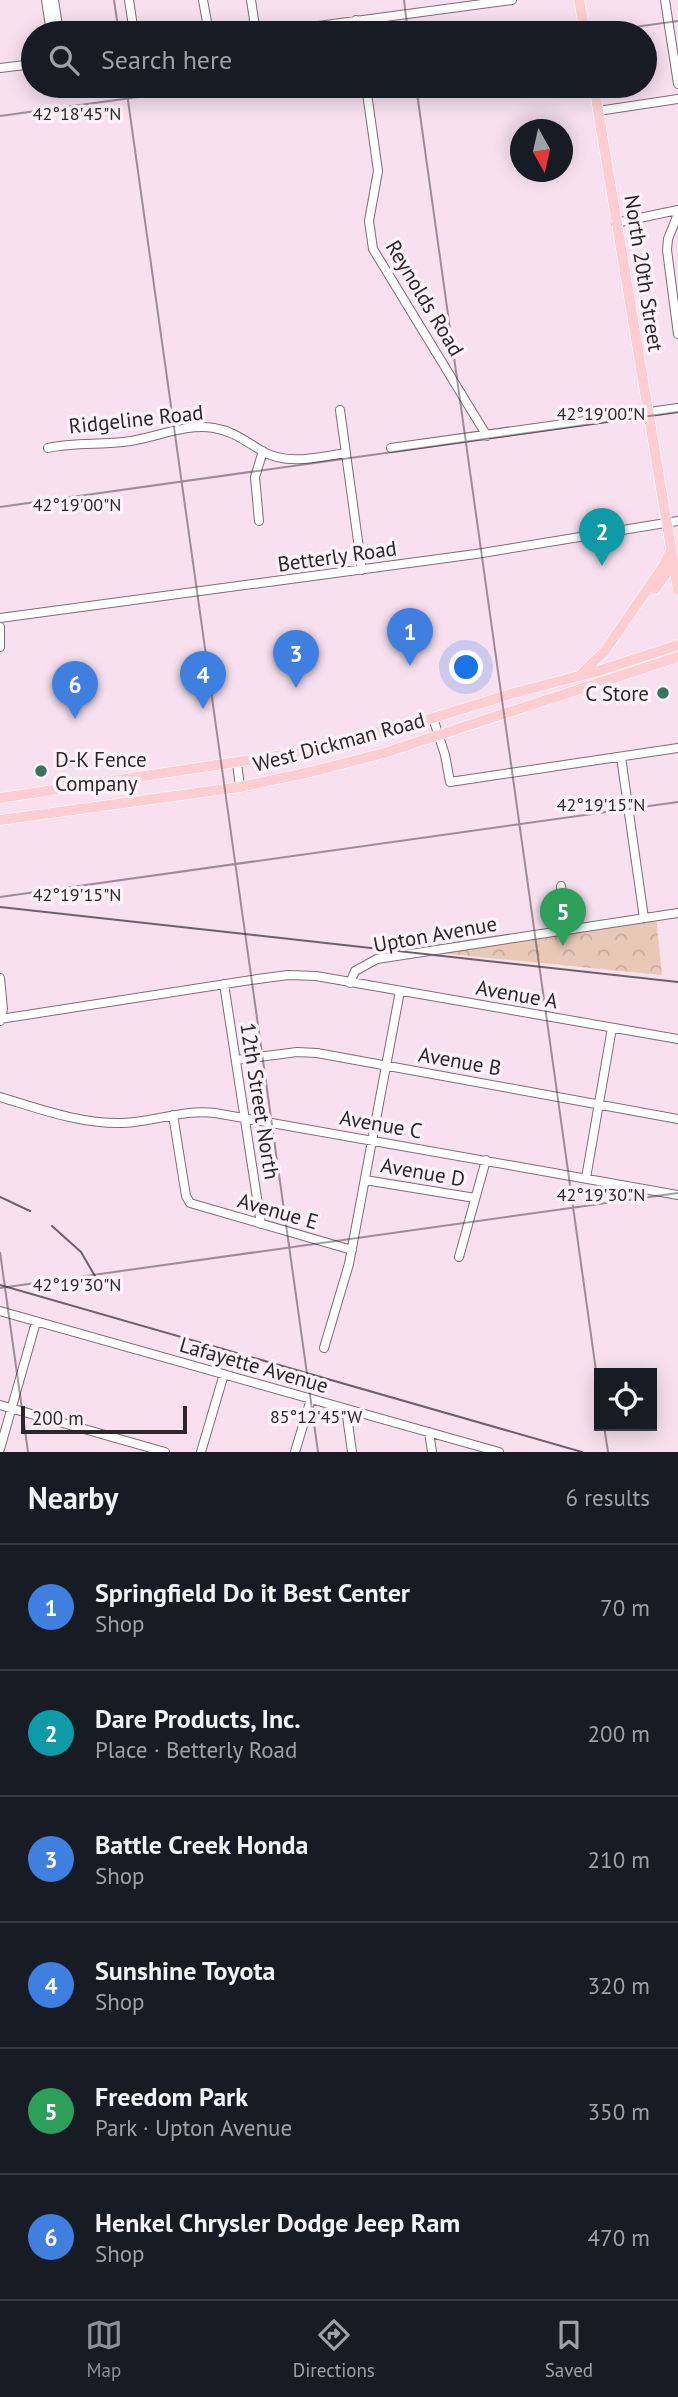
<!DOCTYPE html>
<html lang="en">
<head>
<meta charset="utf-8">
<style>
	:root { --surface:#171b24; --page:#20242c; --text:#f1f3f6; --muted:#9ea1a6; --line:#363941; --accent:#8c9099 }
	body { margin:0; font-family:"PT Sans",sans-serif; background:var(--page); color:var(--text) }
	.controls { position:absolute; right:21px; bottom:21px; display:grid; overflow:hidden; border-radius:0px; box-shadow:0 4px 18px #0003 }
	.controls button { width:63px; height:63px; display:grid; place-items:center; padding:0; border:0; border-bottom:2px solid var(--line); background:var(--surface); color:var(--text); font:35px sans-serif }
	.compass { position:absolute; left:510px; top:119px; width:63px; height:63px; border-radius:50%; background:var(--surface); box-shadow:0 4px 18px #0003; rotate:172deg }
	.scale { position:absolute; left:21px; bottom:18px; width:166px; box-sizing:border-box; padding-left:7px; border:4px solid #2f262c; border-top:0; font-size:19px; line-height:24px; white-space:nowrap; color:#2f262c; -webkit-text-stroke:5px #fcf2f8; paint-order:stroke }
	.you { position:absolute; left:467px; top:668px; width:24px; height:24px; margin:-18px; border:5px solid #fff; border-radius:50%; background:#1a73e8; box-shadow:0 0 0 10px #1a73e833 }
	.badge { display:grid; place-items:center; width:46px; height:46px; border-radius:50%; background:var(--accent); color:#fff; font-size:23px; font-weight:700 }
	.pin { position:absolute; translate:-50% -58px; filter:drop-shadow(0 2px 4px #0008) }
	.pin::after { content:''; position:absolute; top:37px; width:24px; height:21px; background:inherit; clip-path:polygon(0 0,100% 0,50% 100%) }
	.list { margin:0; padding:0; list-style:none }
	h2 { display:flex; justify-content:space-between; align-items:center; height:91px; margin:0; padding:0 28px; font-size:30px }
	h2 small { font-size:23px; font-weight:400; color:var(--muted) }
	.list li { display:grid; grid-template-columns:46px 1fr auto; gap:21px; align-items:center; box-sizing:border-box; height:126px; padding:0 28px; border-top:2px solid var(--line) }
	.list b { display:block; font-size:26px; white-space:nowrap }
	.list p { margin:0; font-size:23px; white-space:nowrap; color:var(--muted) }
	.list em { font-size:23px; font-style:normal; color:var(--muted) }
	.icon { flex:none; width:38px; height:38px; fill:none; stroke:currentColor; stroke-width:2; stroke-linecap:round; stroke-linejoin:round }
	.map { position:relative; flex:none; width:678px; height:1452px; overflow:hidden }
	.search { position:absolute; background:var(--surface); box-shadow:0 4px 18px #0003; left:21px; right:21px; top:21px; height:77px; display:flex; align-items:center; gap:18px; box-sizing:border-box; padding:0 24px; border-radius:38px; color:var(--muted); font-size:26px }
	.sheet { height:847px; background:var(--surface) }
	nav { display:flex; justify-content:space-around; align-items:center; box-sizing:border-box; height:98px; border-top:2px solid var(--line); background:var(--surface); font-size:19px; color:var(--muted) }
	nav a { display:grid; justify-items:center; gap:4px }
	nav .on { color:var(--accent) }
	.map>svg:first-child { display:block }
</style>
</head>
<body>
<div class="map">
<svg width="678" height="1452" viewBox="0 0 678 1452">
	<defs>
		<pattern id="park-crowns" width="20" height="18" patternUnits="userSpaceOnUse" patternTransform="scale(1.75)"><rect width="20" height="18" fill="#e8c8b7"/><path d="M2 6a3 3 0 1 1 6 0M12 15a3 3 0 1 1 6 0" fill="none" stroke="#c7ac9e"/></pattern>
	</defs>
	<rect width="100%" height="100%" fill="#f8e0ef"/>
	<path fill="url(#park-crowns)" d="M656 917 662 975 429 952Z"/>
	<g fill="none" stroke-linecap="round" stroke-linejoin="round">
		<g stroke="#806b78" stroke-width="10">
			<path id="minor" d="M46 0 51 33
				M54 0 59 33
				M129 0 134 33
				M203 0 209 33
				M251 0 256 33
				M665 0 678 84
				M356 20 358 33
				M266 33 512 0
				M0 68 33 64
				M366 86 378 171 369 221 373 249 487 436
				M598 111 678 99
				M678 214 668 239 667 250 678 334
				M616 223 678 210
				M340 410 362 570
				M48 448C73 442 98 445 123 442 153 439 184 423 214 428 233 431 245 441 262 451 287 466 319 457 346 453
				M391 448 678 408
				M259 521 255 477 263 451
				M0 618 476 554 678 521
				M0 627V647
				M433 718 445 755 450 782 678 748
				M621 757 644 918
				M237 763 240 787
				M561 886 566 931
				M0 978 3 1009 0 1021
				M350 983 355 971 377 959 678 913
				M224 984 261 1224
				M0 1019 258 979 288 975 316 976 678 1039
				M236 1060 297 1052 317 1053 678 1119
				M0 1097C40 1109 80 1124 123 1123 154 1122 183 1109 215 1113L678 1195
				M173 1115 186 1196 190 1203 352 1250
				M586 1178 612 1028
				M365 1180 475 1198
				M459 1257 486 1160
				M0 1311 499 1452
				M324 1348 349 1264 400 991
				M0 1405 165 1452
				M346 1409 352 1452
				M429 1432 432 1452
				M0 1449 36 1322
				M201 1452 224 1374
				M295 1452 311 1399"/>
		</g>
		<g stroke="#fff" stroke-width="11">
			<path id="major" d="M579 0 585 33
				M594 86 678 590
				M655 589 673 564
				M582 673 604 652 664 565 671 550
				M0 798 289 754 433 718 514 693 598 671 678 645
				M0 820 240 787 310 772 384 753 678 657"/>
		</g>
		<use href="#minor" stroke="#fff" stroke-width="8"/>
		<use href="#major" stroke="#fdced1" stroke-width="10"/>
		<path stroke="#6d6068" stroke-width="2" d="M0 907 678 982
			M0 1197 30 1211
			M52 1226 81 1252 99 1283
			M0 1285 582 1452"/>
	</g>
	<path fill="none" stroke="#2f262c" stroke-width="2" stroke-opacity="0.45" d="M114 0 119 33M404 0 408 33M591 33 678 21M126 86 318 1452M416 86 599 1392M0 116 218 86M0 507 678 412M0 897 678 802M0 1252 28 1452M0 1288 678 1193M604 1426 608 1452"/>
	<g fill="#39745f" stroke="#fcf2f8" stroke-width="2.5">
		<circle cx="663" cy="693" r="7"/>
		<circle cx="41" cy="771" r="7"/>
	</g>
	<g text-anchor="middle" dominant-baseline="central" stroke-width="7" stroke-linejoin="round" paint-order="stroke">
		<g font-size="21" fill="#2f262c" stroke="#fcf2f8">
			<text transform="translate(644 273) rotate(81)">North 20th Street</text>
			<text transform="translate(425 298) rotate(59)">Reynolds Road</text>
			<text transform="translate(136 419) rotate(-6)">Ridgeline Road</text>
			<text transform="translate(337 556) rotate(-8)">Betterly Road</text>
			<text transform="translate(339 742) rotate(-15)">West Dickman Road</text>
			<text transform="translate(435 934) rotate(-10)">Upton Avenue</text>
			<text transform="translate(517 994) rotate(10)">Avenue A</text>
			<text transform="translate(460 1061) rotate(10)">Avenue B</text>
			<text transform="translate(260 1101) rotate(81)">12th Street North</text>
			<text transform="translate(381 1124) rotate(10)">Avenue C</text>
			<text transform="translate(423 1172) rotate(10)">Avenue D</text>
			<text transform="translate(278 1211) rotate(16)">Avenue E</text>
			<text transform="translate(254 1365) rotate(16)">Lafayette Avenue</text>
		</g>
		<g font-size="21" fill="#2f262c" stroke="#fcf2f8" text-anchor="end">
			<text x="649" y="693">C Store</text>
			<text x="55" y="759" text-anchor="start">D-K Fence<tspan x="55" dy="24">Company</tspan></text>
		</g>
	</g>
	<g font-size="18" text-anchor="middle" fill="#2f262c" stroke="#fcf2f8" stroke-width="7" stroke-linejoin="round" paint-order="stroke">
		<text x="77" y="120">42°18'45"N</text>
		<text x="601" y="420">42°19'00"N</text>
		<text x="77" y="511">42°19'00"N</text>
		<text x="601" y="811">42°19'15"N</text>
		<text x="77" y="901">42°19'15"N</text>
		<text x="601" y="1201">42°19'30"N</text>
		<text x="77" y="1291">42°19'30"N</text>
		<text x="316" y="1423">85°12'45"W</text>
	</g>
</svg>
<div class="controls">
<button><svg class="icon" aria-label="locate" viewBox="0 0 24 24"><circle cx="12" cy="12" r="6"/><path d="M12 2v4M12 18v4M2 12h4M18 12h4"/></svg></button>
</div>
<svg class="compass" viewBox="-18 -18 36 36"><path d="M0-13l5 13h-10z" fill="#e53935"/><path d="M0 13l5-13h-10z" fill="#9ea1a6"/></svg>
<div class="scale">200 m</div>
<div class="you"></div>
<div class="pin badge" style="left:410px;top:666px;background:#3f7fe0">1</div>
<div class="pin badge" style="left:602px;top:566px;background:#0f9aa8">2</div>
<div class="pin badge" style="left:296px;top:688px;background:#3f7fe0">3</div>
<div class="pin badge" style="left:203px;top:709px;background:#3f7fe0">4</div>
<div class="pin badge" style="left:563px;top:946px;background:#2e9e5b">5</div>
<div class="pin badge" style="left:75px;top:719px;background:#3f7fe0">6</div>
<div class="search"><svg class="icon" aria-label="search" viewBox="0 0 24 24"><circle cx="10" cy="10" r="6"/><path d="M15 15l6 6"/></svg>Search here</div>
</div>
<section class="sheet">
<h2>Nearby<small>6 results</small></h2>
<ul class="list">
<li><span class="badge" style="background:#3f7fe0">1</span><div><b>Springfield Do it Best Center</b><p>Shop</p></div><em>70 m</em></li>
<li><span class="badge" style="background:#0f9aa8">2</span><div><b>Dare Products, Inc.</b><p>Place · Betterly Road</p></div><em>200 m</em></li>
<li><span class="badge" style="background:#3f7fe0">3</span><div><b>Battle Creek Honda</b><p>Shop</p></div><em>210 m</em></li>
<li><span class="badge" style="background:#3f7fe0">4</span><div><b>Sunshine Toyota</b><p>Shop</p></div><em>320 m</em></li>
<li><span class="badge" style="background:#2e9e5b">5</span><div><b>Freedom Park</b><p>Park · Upton Avenue</p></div><em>350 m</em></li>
<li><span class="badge" style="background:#3f7fe0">6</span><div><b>Henkel Chrysler Dodge Jeep Ram</b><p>Shop</p></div><em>470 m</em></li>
</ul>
</section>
<nav>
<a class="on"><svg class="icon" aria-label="map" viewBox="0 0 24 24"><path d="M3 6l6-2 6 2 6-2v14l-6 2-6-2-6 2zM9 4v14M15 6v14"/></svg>Map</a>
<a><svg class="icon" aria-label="directions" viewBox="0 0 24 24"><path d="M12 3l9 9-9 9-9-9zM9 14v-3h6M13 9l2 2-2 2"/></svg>Directions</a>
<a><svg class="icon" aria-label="saved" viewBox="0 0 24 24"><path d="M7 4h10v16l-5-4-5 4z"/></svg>Saved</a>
</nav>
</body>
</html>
